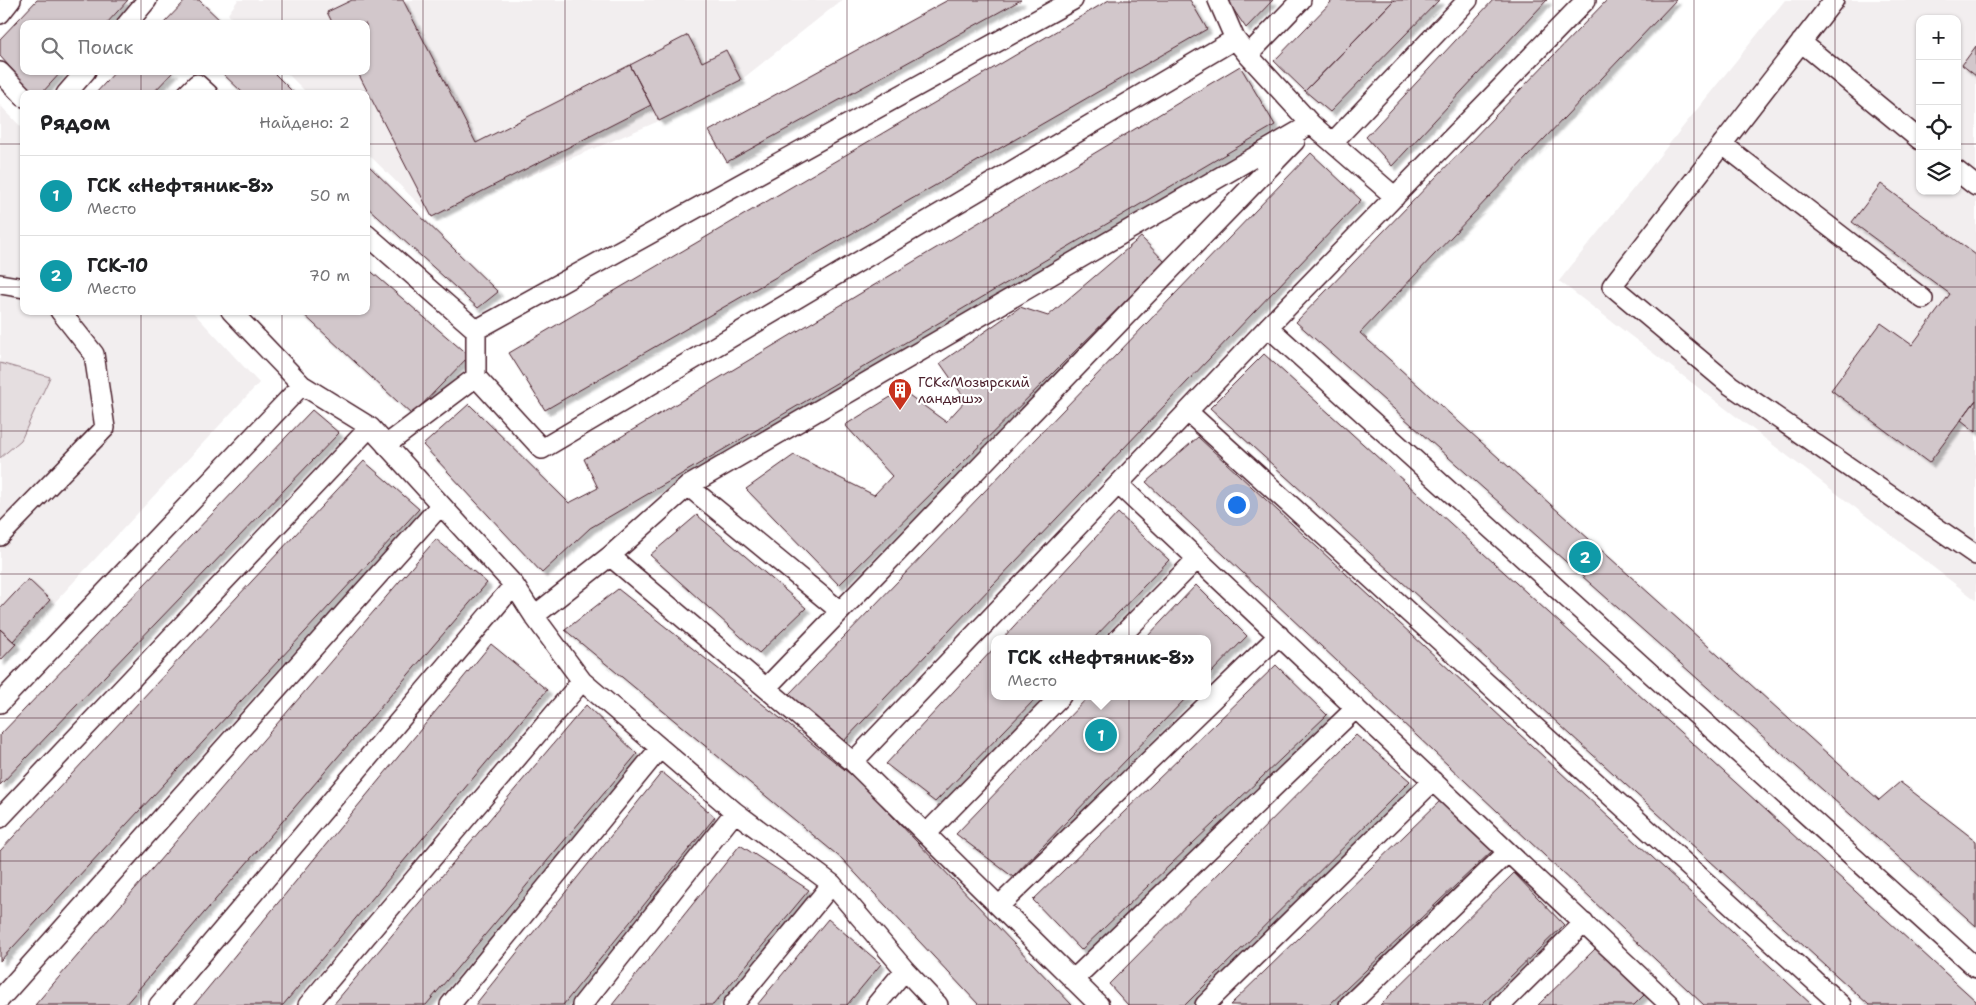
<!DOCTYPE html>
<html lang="ru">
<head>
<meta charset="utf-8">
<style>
	:root { --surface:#fff; --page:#f2f2f2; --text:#202124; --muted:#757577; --line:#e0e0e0; --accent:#2563eb }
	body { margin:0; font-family:"Shantell Sans",sans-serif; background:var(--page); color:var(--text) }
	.controls { position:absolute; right:15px; top:15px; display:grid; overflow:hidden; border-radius:10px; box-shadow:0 1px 4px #0004 }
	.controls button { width:45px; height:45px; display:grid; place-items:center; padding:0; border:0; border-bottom:1px solid var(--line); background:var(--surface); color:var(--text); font:25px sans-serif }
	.you { position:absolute; left:1236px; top:504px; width:18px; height:18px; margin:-12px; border:4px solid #fff; border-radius:50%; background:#1a73e8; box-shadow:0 0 0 8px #1a73e833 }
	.badge { display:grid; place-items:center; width:32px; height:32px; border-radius:50%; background:var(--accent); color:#fff; font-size:16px; font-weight:700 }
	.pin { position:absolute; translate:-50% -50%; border:2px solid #fff; box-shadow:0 1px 5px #0006 }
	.popup { position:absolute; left:991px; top:635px; width:220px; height:65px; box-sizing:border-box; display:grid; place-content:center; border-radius:10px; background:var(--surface); filter:drop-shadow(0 1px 4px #0005); font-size:16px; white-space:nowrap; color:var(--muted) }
	.popup b { font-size:19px; color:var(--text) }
	.popup::after { content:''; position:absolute; left:50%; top:100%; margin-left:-10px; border:10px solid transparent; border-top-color:var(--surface) }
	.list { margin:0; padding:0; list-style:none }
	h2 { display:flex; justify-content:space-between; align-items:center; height:65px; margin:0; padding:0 20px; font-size:21px }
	h2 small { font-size:16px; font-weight:400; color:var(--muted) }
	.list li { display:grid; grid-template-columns:32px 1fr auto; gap:15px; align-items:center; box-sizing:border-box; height:80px; padding:0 20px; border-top:1px solid var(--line) }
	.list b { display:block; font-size:19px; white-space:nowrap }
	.list p { margin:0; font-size:16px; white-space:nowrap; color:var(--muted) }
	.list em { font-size:16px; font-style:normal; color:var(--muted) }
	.icon { flex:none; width:28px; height:28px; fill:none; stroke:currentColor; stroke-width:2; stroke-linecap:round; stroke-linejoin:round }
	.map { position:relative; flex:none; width:1976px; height:1005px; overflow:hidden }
	.search { position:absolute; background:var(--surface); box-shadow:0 1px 4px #0004; left:20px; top:20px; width:350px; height:55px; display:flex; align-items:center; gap:12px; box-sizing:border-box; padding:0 18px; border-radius:10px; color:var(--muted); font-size:19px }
	.panel { position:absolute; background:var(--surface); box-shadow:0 1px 4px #0004; left:20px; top:90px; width:350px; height:225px; border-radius:10px }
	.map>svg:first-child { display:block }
</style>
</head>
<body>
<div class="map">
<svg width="1976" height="1005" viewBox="0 0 1976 1005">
	<defs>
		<filter id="shadow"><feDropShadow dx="4.5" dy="4.5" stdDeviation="1" flood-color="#0004"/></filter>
	</defs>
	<rect width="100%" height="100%" fill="#fff"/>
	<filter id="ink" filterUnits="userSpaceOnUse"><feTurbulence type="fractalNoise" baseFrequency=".02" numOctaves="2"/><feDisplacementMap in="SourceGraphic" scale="10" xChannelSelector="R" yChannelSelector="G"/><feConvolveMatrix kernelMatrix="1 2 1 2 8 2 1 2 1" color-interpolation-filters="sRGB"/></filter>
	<g filter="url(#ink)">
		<path fill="#f2eeef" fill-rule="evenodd" d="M238 0H842L741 80 659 121 432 217 366 152V94H308L285 71H366V24H237L228 14Z
			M1785 0H1976V600L1559 281ZM1920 19H1957V191H1920Z
			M0 105 24 130V311H192L259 383 0 661Z"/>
		<path fill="#e5dee0" stroke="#987e86" d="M0 363 50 377 21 440 0 458Z"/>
		<path fill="#d2c7cb" stroke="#4a1f2b" filter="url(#shadow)" d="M37 0H128L106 24H24V71H62L41 94H34L0 56V39Z
			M186 0H199L224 24H163Z
			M352 0H403L476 143 630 65 651 105 432 217 357 71H366V24H333L327 12Z
			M948 0H1021L727 162 709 131Z
			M1109 0H1190L1207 29 545 410 509 353Z
			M1227 0H1273L1246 28Z
			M1333 0H1394L1305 91 1274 61Z
			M1394 0H1439L1330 112 1305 91Z
			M1493 0H1547L1392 166 1366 137Z
			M1607 0H1676L1360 333 1879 800 1900 782 1976 841V926L1296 322Z
			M688 35 702 62 726 50 741 80 659 121 630 65Z
			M1976 46V76L1962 65Z
			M1240 66 1275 125 590 528 542 573 423 445 469 404 569 503 598 488 584 459Z
			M116 71H174L152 94H95Z
			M220 71H272L295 94H244Z
			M1311 153 1361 200 841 744 789 694Z
			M366 163 498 292 478 308 366 206Z
			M1881 184 1976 255V400L1929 463 1831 390 1881 323 1912 345 1950 294 1852 222Z
			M1141 237 1165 262 839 585 746 489 794 455 874 495 892 476 845 425 902 390 946 422 966 400 940 363 1020 307 1048 316Z
			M366 267 469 356 412 415 300 311H366Z
			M1264 354 1976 1001V1005H1869L1210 408Z
			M1976 400V432L1961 420Z
			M312 410 339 433 0 785V735Z
			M1198 437 1812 1005H1704L1146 482Z
			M364 461 419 509 0 961V851Z
			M1118 513 1169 560 1093 639H1002Z
			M697 515 806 608 759 653 650 555Z
			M436 539 487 583 125 1005H35Z
			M28 579 50 600 13 641 0 629V609Z
			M1196 585 1247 636 1207 677V639H1145Z
			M618 589 859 781 1072 1005H979L842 859 565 630Z
			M0 629 16 644 0 661Z
			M491 644 547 690 283 1005H194Z
			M995 647V696H1038L935 802 886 764Z
			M1276 665 1327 715 1081 950 1033 900Z
			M1089 696H1188L1013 877 956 834Z
			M586 705 637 754 426 1005H333Z
			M1356 735 1410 781 1185 1005H1128L1109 984Z
			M662 772 715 817 563 1005H475Z
			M1442 799 1492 851 1329 1005H1230Z
			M740 845 809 890 713 1005H612Z
			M1514 873 1564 925 1481 1005H1380Z
			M828 919 881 964 847 1005H757Z
			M1596 948 1644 995 1634 1005H1538Z"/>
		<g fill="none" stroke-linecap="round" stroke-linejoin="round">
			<g stroke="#4a1f2b" stroke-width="22">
				<path id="lane" d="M1218 0 1235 39 1248 55 1311 124 1395 197
					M1834 0 1612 286 1730 385 1976 555
					M0 14 11 0
					M127 24 147 0
					M1801 42 1920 140
					M1248 55 1301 0
					M0 72 24 97
					M66 94 86 71
					M187 94 197 84 208 94
					M1333 142 1468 0
					M1722 144 1923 299
					M1957 171 1976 186
					M366 234 476 330 1073 0
					M0 284 24 288
					M231 311 302 385 370 427 514 585 534 616 582 681 735 812 832 884 905 970 938 1005
					M1268 327 1976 968
					M476 377 542 449 1235 39
					M1188 412 1841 1005
					M386 445 476 377V330
					M1118 484 1670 1005
					M688 486 840 611
					M0 536 105 428 94 354 60 311
					M610 556 853 762 1099 1005
					M534 616 610 556 688 486 1311 124
					M1118 639 1197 559
					M766 688 1295 141
					M0 703 302 385
					M853 762 1268 327 1586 0
					M0 818 370 427
					M926 834 1061 696
					M999 906 1279 635
					M1073 980 1356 708
					M0 999 440 506
					M159 1005 514 585
					M308 1005 582 681
					M450 1005 660 748
					M582 1005 735 812
					M733 1005 832 884
					M876 1005 905 970
					M1205 1005 1433 781
					M1349 1005 1508 852
					M1501 1005 1584 923"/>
			</g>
			<use href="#lane" stroke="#fff" stroke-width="19"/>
		</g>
	</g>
	<path fill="none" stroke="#4a1f2b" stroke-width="1" stroke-opacity="0.55" d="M141 0V24M282 0V24M423 0V1005M565 0V1005M706 0V1005M847 0V1005M988 0V1005M1129 0V1005M1270 0V1005M1411 0V1005M1553 0V1005M1694 0V1005M1835 0V1005M141 71V94M282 71V94M0 144H24M366 144H1920M1957 144H1976M0 287H24M366 287H1976M141 311V1005M282 311V1005M0 431H1976M0 574H1976M0 718H1976M0 861H1976"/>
	<defs>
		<g id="building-pin" transform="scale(1.25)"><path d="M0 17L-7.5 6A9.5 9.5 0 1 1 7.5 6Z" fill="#c8321e" stroke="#fff"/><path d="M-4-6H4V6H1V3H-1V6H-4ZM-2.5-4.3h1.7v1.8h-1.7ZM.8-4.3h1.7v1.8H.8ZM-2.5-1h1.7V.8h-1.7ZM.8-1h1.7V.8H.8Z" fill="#fff"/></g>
	</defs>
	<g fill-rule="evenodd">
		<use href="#building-pin" x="900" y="390"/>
	</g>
	<g text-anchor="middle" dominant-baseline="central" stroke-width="4.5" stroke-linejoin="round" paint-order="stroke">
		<g font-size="14" fill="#4a1f2b" stroke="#fff" text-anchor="start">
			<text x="918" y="382">ГСК«Мозырский<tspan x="918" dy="16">ландыш»</tspan></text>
		</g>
	</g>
</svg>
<div class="controls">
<button>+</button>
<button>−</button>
<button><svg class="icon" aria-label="locate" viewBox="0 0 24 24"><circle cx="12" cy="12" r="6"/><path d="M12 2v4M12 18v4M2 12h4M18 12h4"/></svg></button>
<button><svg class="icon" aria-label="layers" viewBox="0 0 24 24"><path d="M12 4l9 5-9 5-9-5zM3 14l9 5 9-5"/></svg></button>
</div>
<div class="you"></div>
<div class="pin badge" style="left:1101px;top:735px;background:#0f9aa8">1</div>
<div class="popup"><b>ГСК «Нефтяник-8»</b>Место</div>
<div class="pin badge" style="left:1585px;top:557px;background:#0f9aa8">2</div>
<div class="search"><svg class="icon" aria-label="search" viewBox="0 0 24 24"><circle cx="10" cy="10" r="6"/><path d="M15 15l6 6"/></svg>Поиск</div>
<section class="panel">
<h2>Рядом<small>Найдено: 2</small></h2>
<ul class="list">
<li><span class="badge" style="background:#0f9aa8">1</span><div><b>ГСК «Нефтяник-8»</b><p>Место</p></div><em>50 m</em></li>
<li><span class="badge" style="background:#0f9aa8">2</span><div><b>ГСК-10</b><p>Место</p></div><em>70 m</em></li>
</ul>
</section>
</div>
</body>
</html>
